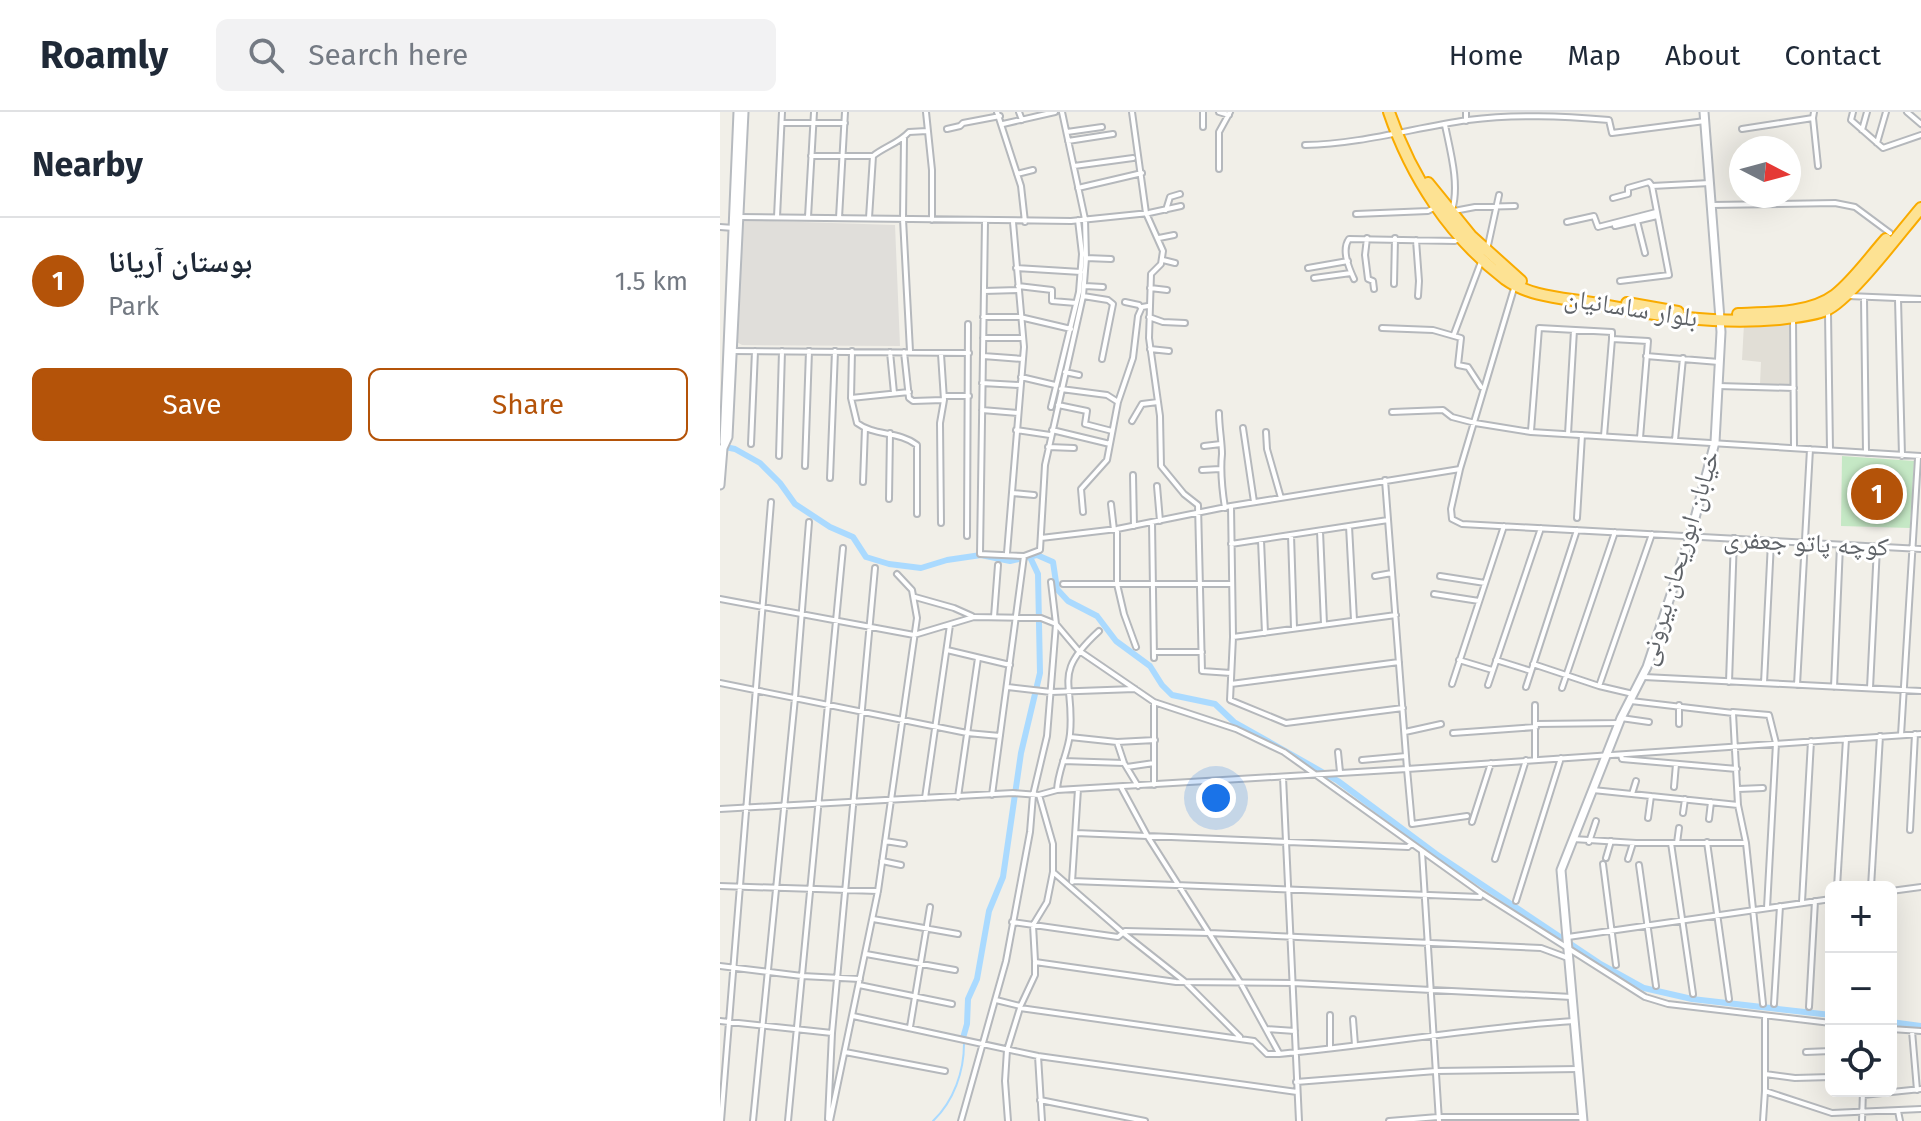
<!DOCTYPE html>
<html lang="en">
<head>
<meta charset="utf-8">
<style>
	:root { --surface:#fff; --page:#f2f2f3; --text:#1f2937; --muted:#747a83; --line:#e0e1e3; --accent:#b45309 }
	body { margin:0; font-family:"Fira Sans","Noto Naskh Arabic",sans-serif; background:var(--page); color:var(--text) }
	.controls { position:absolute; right:24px; bottom:24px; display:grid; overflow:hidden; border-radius:12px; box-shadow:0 8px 32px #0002 }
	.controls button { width:72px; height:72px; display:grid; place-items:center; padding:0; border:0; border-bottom:2px solid var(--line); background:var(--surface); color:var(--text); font:40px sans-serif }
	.compass { position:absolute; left:1009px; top:24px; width:72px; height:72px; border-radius:50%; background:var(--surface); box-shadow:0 8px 32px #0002; rotate:96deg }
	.you { position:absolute; left:496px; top:686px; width:28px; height:28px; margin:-20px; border:6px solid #fff; border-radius:50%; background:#1a73e8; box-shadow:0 0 0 12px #1a73e833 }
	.badge { display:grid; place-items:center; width:52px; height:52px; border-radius:50%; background:var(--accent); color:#fff; font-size:26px; font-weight:700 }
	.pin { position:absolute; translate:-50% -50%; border:4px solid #fff; box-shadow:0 2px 8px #0006 }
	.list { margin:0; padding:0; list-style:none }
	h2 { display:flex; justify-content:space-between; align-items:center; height:104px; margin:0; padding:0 32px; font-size:34px }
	h2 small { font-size:26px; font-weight:400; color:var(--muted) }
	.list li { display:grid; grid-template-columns:52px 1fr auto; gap:24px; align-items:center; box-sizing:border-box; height:128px; padding:0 32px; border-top:2px solid var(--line) }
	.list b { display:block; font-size:30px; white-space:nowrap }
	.list p { margin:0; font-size:26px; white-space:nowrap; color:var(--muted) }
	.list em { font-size:26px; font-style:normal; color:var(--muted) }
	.actions { display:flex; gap:16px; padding:24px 32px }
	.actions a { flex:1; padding:18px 0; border:2px solid var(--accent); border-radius:12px; text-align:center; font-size:28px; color:var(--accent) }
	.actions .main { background:var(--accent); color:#fff }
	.icon { flex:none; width:44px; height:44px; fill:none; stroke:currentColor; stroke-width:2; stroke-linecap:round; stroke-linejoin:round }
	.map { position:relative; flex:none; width:1201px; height:1009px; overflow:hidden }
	header { display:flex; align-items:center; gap:48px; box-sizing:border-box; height:112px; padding:0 40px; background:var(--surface); border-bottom:2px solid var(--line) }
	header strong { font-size:38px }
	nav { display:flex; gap:44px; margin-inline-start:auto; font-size:28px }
	.search { width:560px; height:72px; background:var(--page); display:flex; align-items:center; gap:20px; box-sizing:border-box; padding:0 28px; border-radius:12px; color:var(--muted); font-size:30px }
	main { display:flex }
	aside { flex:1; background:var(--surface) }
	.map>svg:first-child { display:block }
</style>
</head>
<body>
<header>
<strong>Roamly</strong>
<div class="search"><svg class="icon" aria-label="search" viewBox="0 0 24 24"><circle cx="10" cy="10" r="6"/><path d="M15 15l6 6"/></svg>Search here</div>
<nav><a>Home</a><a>Map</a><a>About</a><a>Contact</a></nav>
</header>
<main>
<aside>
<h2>Nearby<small></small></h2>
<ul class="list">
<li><span class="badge">1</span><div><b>بوستان آریانا</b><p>Park</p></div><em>1.5 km</em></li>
</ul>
<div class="actions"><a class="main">Save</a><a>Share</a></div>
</aside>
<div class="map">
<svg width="1201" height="1009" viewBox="0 0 1201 1009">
	<rect width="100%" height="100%" fill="#f1efe8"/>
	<path fill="#e0deda" d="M19 108 175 113 180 234 22 233 15 229Z"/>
	<path fill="#e1ded6" d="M1070 210V274L1040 272 1041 250 1022 248 1024 212Z"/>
	<path fill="#c5e8c5" d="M1122 344 1194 349 1190 416 1121 414Z"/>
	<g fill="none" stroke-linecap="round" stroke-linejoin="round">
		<path stroke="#aadaff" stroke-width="2" d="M213 1009C234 989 244 959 244 932"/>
		<path stroke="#aadaff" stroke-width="6" d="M0 334 15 337 40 351 60 371 75 392 110 415 133 425 146 445 169 452 201 456 227 448 261 443 290 449 317 443 333 450 337 477 348 489 377 504 396 529 430 554 442 573 452 583 495 592 514 610 618 669 716 742 879 851 924 876 972 887 1111 903
			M1171 910 1201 914
			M243 926 247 912 248 887 257 867 269 799 283 765 301 641 320 561 318 462 310 445"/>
		<g stroke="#b5b8bc" stroke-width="8">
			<path id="street" d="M206 0 212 58V108
				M277 0 301 74 305 110
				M299 0 302 8
				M412 0 426 101 443 139 441 152 431 162 429 226 440 304 441 354 464 382 478 393 482 559 511 561
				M483 0V15
				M499 0 509 3
				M746 0V9
				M1133 0 1131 8 1163 36 1201 23
				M1187 0 1201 12
				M1093 6 1098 54
				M62 11H125
				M283 12 335 0
				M725 13C730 38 740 73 732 98
				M227 17 240 14 243 11 280 4
				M1022 17 1093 6 1094 0
				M1142 18 1147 0
				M347 20 382 15
				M184 26 183 107 190 239
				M348 29 393 22
				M1157 31 1166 0
				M585 33C641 32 693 16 748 8 796 2 841 4 889 8L892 21 985 9
				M91 44H153C164 35 179 31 189 20L207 19
				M354 54 413 46
				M499 57V20L510 0
				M297 62 313 58
				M358 76 422 61
				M893 86 908 82V76L929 70 932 74 990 71
				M991 93 1115 91 1135 95 1170 121
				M446 98 450 85 460 82
				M734 99 755 95 795 94
				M636 102 708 99 714 96
				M18 105 351 109 429 101 461 94
				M57 105 62 0
				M88 105 94 0
				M119 106 125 0
				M149 106 153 44
				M265 109 260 442 304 444 272 683
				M917 109 925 141
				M847 110 874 104 878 115 936 100
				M895 114 937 104
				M0 115 14 116
				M439 126 454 123
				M647 126 645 143 648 167 653 169 654 177
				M696 128 699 169 698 184
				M767 138 779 83
				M366 146 391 147
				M443 148 455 151
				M296 156 361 160
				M588 156 628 149
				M594 166 631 161
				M634 167C629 156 621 138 629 127L735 129 741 126
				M900 169 949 163 932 74
				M674 172 675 126
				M298 174 332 178V189L356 191
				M365 174 383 175
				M430 176 447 178
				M264 179 298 178
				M363 184 388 188 393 192 382 247
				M1128 184 1201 187
				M1144 186 1146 341
				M1178 187 1182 344
				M405 190 419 193 421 196
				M1108 201 1110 338
				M263 205H300L351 217
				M429 205 443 210 465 211
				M1073 206 1074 336
				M662 216 713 218 741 226 738 253 748 255 761 275
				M734 222 761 150
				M263 226H303
				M430 237 449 239
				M12 239 249 241
				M132 239 131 286 137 311C154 324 179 319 197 333V402
				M170 240 174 281
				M184 240 189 286 193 289 223 288
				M221 242 224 288 220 311 221 411
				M263 244 303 247
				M926 244 999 250
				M345 260 359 263
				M301 265 335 273
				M262 271 300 273
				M998 274 1074 276
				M341 277 387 283 398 290
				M224 284H249
				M131 286 189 280
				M338 293 367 299 365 312 392 319
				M331 295 359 180 362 142 358 108
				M262 298 298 301
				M672 300 723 298 732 305 755 311 811 320 1201 344
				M499 301C499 315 502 330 502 342 500 361 502 377 505 396
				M412 309 422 292 438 290
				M523 316 534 390
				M296 318 330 323
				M332 318 390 332
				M811 319 819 216 892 220V227L928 229 920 326
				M546 320 547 337 561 386
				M848 322 854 218
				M884 324 892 227
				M955 328 963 246
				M31 332 35 239
				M484 334 501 332
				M328 335 354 336
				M59 344 62 239
				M85 354 89 239
				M740 357 731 397 732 407 742 412 1201 437
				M482 358 500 357
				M413 363 414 414
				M110 366 115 239
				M665 368 687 657 1201 622
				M143 370 145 316
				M437 374 440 409
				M292 381 314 383
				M169 387 170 321
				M391 392 394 418
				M511 394 513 525 510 588 566 611 683 596
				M363 400 361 377 387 348 398 290 413 246 418 204 422 195 428 194
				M857 406 862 323
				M432 410 434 546
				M629 414 634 508
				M397 417V472L404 502 416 535
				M600 419 604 512
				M571 423 574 516
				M247 424 248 212
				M321 426 397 417 511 394 740 357 795 173
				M541 428 545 521
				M511 432 668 408
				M287 441 304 235 293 110
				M304 444 320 438 325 353 363 184 366 146 365 107 342 0
				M655 464 672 461
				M720 464 765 471
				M343 472H512
				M714 482 759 489
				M195 485 234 496 252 504
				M0 487 194 523 254 505 321 506 336 512 358 538 434 590 516 617 564 640 761 781 925 885 948 892 1111 911
				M274 505 278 453
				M513 525 676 503
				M227 538 290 553
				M434 540H482
				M739 548 772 558
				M776 548 811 559
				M813 552 879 574 913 582
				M924 565 1201 579
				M1009 570 1014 426
				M0 571 247 621 280 624
				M1044 571 1051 430
				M511 572 679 550
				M732 572 784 414
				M768 573 821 416
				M1077 573 1090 337
				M879 574 932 422
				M288 575 331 580 415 577
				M806 575 857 418
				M1114 575 1120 433
				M842 576 895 420
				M1150 576 1157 435
				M911 589 1013 601 1018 693 1026 731 1043 892
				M434 590V673
				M815 593V648
				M1013 600 1049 603 1056 631 1047 796
				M901 606 929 610
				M816 612 899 611
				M959 612V593
				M685 620 721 612
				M733 621 816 615
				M1181 623 1198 346
				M350 625 397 630 435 628
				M397 630 404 651 418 674
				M618 640 620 660
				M901 643 902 647 1017 657
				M642 648 686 644
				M343 649 404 651
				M407 655 434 651
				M563 665 579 1009
				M401 675 428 725 520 870 559 941
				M954 675 956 652
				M1018 677 1043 676
				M337 678C338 658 348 641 350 622 355 569 331 563 379 519
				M873 678 1018 693
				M912 682 916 669
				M319 683 333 732V760L402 820 464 869 520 925
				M238 685 258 546
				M205 686 230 513
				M0 697 293 681 319 683 337 678 687 657 692 712 747 704
				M963 701 965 687
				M928 706 931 684
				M989 707 991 690
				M752 710 771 651
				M1190 718 1195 622
				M356 721 688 735 691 732
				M853 727 916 731H1026
				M165 729 184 732
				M869 730 876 709
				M987 730 1009 887
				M951 731 973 882
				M957 731 959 716
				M702 740 719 1009
				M886 746 891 729
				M775 747 806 648
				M908 747 913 731
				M162 749 181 753
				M883 752 896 853
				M919 753 936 874
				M352 769 760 785 761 781
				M352 770 358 677
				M0 774 158 779
				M1117 775 1126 627
				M1151 775 1160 624
				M1171 779 1201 775
				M796 789 841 646
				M1082 790 1091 629
				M153 807 238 822
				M292 810 398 825 405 819 489 821 821 836 848 846
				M848 825 1111 787
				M146 842 235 858
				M315 849 313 813 327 790 333 760
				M0 854 82 864 140 867
				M139 873 232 892
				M276 888 300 894V896L534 929 547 942H559C658 933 755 915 854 909
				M1054 892 1060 794
				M301 893 315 863V850L456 870 573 871 852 885
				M1089 895 1095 789
				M133 904 318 944 577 980
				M1045 905V979L1112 1001 1201 997
				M633 907 635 933
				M0 909 112 921
				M190 915 210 795
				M546 917 575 919
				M1171 917 1201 919
				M1192 919 1197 978
				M610 936V903
				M125 940 225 959
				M1086 940 1111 939
				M318 944 322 1009
				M1045 962 1075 966 1111 965
				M576 970 716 959 858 957
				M1143 983 1201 977
				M320 988 425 1009
				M1178 999 1180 1009
				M108 1007 112 921 155 456
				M1 1009 51 390
				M33 1009 75 586 89 410
				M68 1009 123 436
				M110 1009 158 779 197 506 192 478 177 462
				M241 1009 286 849 310 720 313 683 327 624 336 512 331 470
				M288 1009 285 969 287 938 300 896
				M669 1009 718 1005H862
				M1043 1009 1045 979
				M1142 1009 1143 979"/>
		</g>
		<g stroke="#b6babf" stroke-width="11">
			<path id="secondary" d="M4 330 18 0
				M0 373 3 336 8 325 24 0
				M863 1009 841 758 901 606 927 555 970 425 995 330 1001 220 984 0"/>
		</g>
		<g stroke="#f9ab00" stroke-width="14">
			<path id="highway" d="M669 0C691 65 730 125 785 167 810 185 843 186 872 191 934 203 995 213 1059 207 1074 205 1092 204 1106 198 1129 189 1182 118 1201 96
				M708 71 751 124 801 169
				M907 191 958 200
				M1018 202C1049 201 1090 202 1115 183 1134 168 1150 145 1166 127"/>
		</g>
		<use href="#street" stroke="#fff" stroke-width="4"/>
		<use href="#secondary" stroke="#fff" stroke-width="7"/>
		<use href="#highway" stroke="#fde293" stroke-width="10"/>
	</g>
	<g text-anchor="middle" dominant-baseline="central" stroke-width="6" stroke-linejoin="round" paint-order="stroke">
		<g font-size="26" fill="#5f6368" stroke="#fff">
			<text transform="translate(911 196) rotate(9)">بلوار ساسانیان</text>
			<text transform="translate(1086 431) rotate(3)">کوچه پاتو جعفری</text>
			<text transform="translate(959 446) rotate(-73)">خیابان ابوریحان بیرونی</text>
		</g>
	</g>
</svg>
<div class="controls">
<button>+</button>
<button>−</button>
<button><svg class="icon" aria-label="locate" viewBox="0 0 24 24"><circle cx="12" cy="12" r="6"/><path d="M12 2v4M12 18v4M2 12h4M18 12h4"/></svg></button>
</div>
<svg class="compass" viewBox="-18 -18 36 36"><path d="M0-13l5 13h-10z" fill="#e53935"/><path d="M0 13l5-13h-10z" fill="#747a83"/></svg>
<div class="you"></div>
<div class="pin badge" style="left:1157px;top:382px">1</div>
</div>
</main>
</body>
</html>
